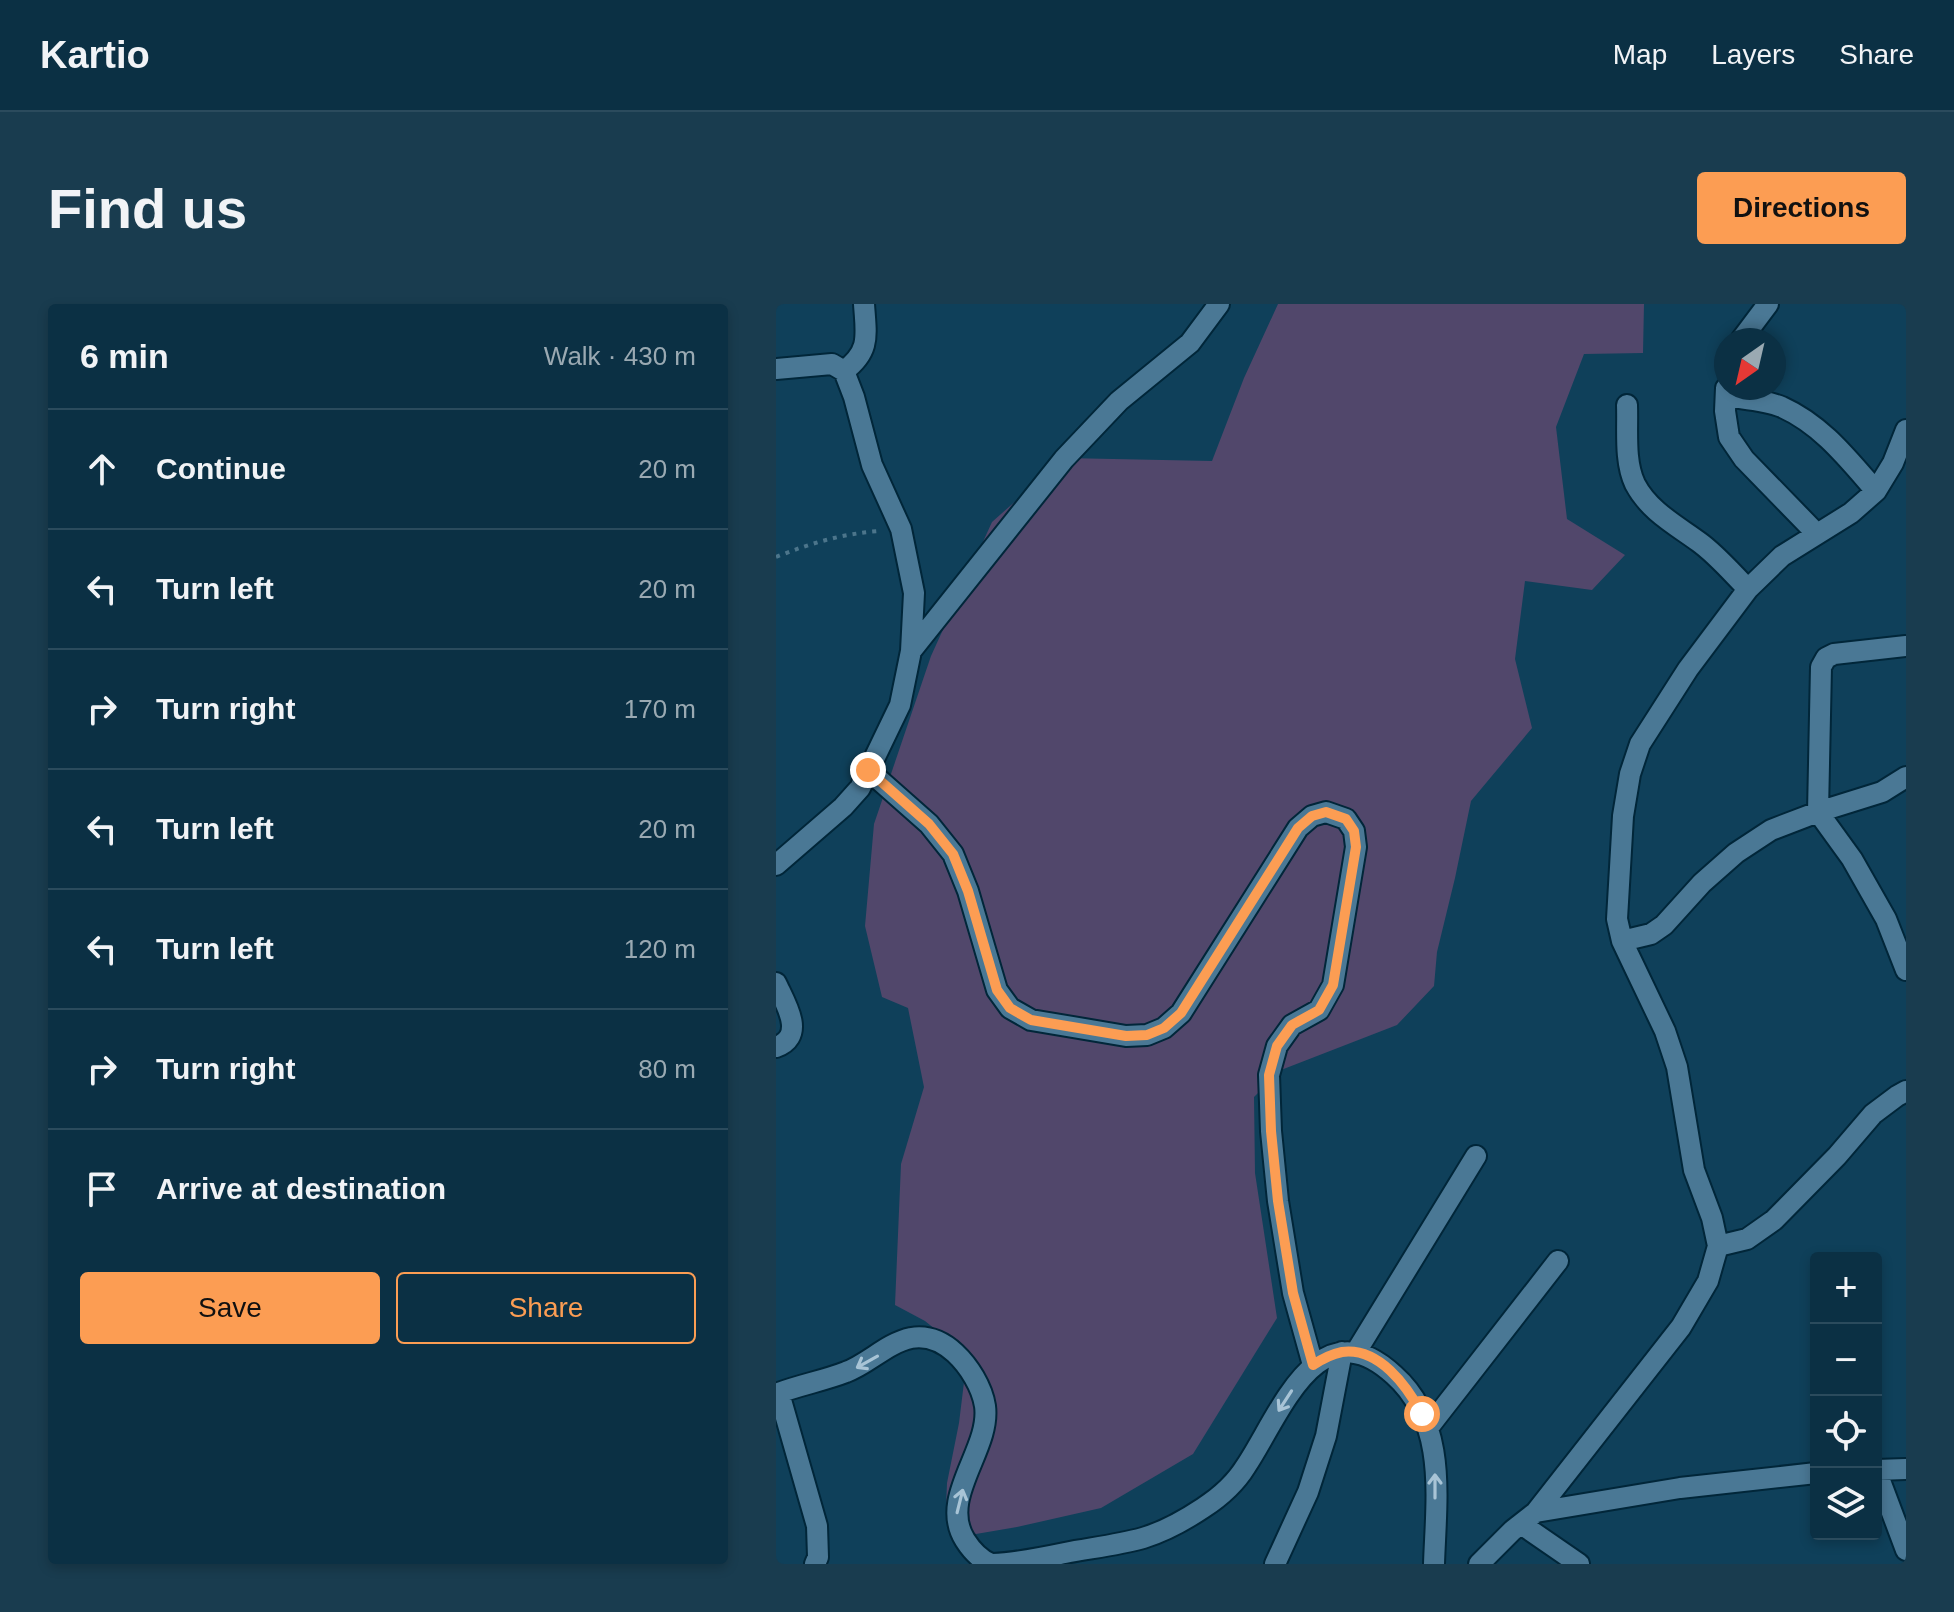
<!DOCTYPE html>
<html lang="en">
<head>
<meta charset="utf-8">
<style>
	:root { --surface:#0b3044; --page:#193c4f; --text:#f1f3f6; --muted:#9aa9b2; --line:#2b4b5d; --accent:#fc9d53 }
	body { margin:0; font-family:Arial,sans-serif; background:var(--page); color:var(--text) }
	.controls { position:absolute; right:24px; bottom:24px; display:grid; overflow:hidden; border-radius:8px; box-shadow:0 4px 12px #0003 }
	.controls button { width:72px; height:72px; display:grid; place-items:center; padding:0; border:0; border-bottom:2px solid var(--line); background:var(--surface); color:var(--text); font:40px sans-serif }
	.compass { position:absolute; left:938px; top:24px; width:72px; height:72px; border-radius:50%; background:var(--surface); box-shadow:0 4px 12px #0003; rotate:214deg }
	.stop { position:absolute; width:24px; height:24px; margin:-18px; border:6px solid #fc9d53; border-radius:50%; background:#fff }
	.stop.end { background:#fc9d53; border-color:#fff; box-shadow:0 2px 8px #0008 }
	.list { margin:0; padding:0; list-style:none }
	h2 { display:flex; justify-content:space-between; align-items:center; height:104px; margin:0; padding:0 32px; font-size:34px }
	h2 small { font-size:26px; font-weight:400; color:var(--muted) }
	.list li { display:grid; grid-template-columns:52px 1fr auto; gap:24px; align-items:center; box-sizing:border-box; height:120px; padding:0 32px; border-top:2px solid var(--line) }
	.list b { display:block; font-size:30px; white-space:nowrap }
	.list em { font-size:26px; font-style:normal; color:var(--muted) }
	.actions { display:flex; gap:16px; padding:24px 32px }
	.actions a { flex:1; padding:18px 0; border:2px solid var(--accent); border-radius:8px; text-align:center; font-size:28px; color:var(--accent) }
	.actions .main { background:var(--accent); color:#111 }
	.icon { flex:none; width:44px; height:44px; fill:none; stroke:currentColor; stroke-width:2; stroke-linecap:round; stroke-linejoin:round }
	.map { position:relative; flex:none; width:1130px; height:1260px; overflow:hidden; border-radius:8px }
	header { display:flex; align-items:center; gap:48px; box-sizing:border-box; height:112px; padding:0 40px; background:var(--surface); border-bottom:2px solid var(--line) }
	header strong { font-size:38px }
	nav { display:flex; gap:44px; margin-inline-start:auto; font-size:28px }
	.intro { display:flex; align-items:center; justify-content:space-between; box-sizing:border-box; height:192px; padding:0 48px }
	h1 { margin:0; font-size:56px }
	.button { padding:20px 36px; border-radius:8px; background:var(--accent); color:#111; font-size:28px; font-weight:700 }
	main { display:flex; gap:48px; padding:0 48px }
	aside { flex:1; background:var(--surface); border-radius:8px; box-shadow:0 4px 12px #0003 }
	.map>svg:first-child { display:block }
</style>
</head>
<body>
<header>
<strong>Kartio</strong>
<nav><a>Map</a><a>Layers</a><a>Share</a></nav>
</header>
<div class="intro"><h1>Find us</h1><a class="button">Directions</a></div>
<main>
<aside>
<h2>6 min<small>Walk · 430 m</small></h2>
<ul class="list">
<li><svg class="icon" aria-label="ahead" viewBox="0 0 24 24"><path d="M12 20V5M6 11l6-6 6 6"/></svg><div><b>Continue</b></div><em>20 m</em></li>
<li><svg class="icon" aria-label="left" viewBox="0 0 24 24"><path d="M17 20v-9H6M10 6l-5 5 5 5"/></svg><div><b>Turn left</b></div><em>20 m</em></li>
<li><svg class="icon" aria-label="right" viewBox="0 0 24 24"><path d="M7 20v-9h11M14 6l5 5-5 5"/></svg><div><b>Turn right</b></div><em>170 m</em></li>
<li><svg class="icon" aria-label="left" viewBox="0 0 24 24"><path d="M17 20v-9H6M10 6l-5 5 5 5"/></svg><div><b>Turn left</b></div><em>20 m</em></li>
<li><svg class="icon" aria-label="left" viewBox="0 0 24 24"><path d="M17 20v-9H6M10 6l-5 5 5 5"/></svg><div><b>Turn left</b></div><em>120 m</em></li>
<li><svg class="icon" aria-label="right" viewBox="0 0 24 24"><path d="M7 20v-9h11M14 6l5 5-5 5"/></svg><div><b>Turn right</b></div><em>80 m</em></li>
<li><svg class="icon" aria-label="arrive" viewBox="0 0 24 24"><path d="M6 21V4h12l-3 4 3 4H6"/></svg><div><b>Arrive at destination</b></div></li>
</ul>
<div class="actions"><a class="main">Save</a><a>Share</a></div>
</aside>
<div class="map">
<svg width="1130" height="1260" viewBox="0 0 1130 1260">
	<rect width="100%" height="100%" fill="#0f405a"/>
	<path fill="#51476b" d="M502 0H868L867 49 808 50 780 123 791 215 849 251 816 286 749 277 739 355 756 424 695 497 679 574 661 648 658 682 621 721 505 766 478 793 479 869 501 1014 417 1150 325 1204 241 1223 200 1230 183 1221 170 1204 171 1179 183 1119 189 1070 175 1038 149 1017 119 1001 125 860 148 783 132 704 106 693 89 622 98 520 155 352 216 218 288 154 436 157 468 74Z"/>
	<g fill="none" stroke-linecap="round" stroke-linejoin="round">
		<g stroke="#012639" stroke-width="24">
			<path id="minor" d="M965 36 992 0
				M0 65 56 60 68 67 78 93 96 161 125 225 138 289 135 347 124 401 84 484 67 503 0 561
				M68 67C95 47 90 31 88 0
				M950 84 949 107 953 133 968 155 1040 229
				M950 92C967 95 989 96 1006 103 1046 121 1072 155 1100 187
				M851 101C852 125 848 157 859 180 873 207 900 221 923 238 941 251 956 269 972 285
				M1130 342 1058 350 1050 354 1045 363 1042 508 1076 555 1110 615 1130 666
				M135 347 288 155 343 97 414 39 443 0
				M92 466 153 520 177 550 192 587 221 686 234 704 255 716 350 732 371 731 388 724 405 709 522 524 536 512 550 508 570 515 578 527 580 543 557 681 543 706 516 721 501 742 493 771 495 827 502 897 517 989 537 1061
				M846 637 875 630 888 621 926 579 960 549 995 526 1042 508 1106 488 1130 473
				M0 679C9 699 31 732 0 743
				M942 942 971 935 998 916 1061 852 1097 810 1121 792 1130 787
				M580 1048 700 852
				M3 1089 41 1222 42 1253 39 1260
				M0 1090C23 1081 47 1077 70 1068 92 1060 111 1039 135 1034 152 1031 167 1038 179 1049 193 1062 206 1083 209 1102 215 1146 162 1193 189 1236 196 1247 203 1255 215 1260
				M652 1124 782 957
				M1100 1166 1130 1246
				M1100 1166 1130 1165
				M760 1208 904 1184 1040 1169
				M745 1220 803 1260
				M217 1260C241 1259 265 1254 289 1249 315 1244 342 1241 367 1234 387 1228 409 1216 427 1204 444 1193 459 1180 470 1162 504 1111 542 1001 618 1071 672 1119 660 1196 658 1260
				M499 1260 532 1188 550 1132 566 1048
				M703 1260 737 1226 760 1208 905 1023 932 977 942 942 936 914 918 866 901 763 889 727 846 637 841 615 847 512 854 470 864 440 912 365 972 285 1006 252 1075 209 1100 187 1117 159 1130 126"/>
		</g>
		<path stroke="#4c758b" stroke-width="4" stroke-dasharray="4 6" stroke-linecap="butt" d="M0 253C35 239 65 230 103 227"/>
		<use href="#minor" stroke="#4a7895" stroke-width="20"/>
	</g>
	<defs><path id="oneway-shaft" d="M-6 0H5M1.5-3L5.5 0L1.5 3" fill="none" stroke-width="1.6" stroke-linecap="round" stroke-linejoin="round" transform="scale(2)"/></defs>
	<g stroke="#a8c4d6">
		<use href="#oneway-shaft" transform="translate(91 1058) rotate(151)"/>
		<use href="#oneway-shaft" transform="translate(509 1097) rotate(123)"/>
		<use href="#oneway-shaft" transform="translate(659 1182) rotate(-90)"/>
		<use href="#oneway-shaft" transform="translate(184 1197) rotate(-76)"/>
	</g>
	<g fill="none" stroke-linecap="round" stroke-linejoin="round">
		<path stroke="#fc9d53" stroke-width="10" d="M92 466 153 520 177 550 192 587 221 686 234 704 255 716 350 732 371 731 388 724 405 709 522 524 536 512 550 508 570 515 578 527 580 543 557 681 543 706 516 721 501 742 493 771 495 827 502 897 517 989 537 1061C546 1055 556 1050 566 1048 603 1043 631 1082 646 1110"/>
	</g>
</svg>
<div class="controls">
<button>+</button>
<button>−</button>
<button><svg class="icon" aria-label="locate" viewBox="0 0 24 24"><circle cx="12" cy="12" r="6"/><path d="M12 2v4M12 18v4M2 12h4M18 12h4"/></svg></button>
<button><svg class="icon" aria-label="layers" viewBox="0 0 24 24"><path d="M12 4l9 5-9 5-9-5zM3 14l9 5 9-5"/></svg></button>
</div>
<svg class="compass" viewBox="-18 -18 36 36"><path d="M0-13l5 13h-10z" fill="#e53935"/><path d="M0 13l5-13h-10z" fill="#9aa9b2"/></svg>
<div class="stop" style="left:646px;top:1110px"></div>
<div class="stop end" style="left:92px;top:466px"></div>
</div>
</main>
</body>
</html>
